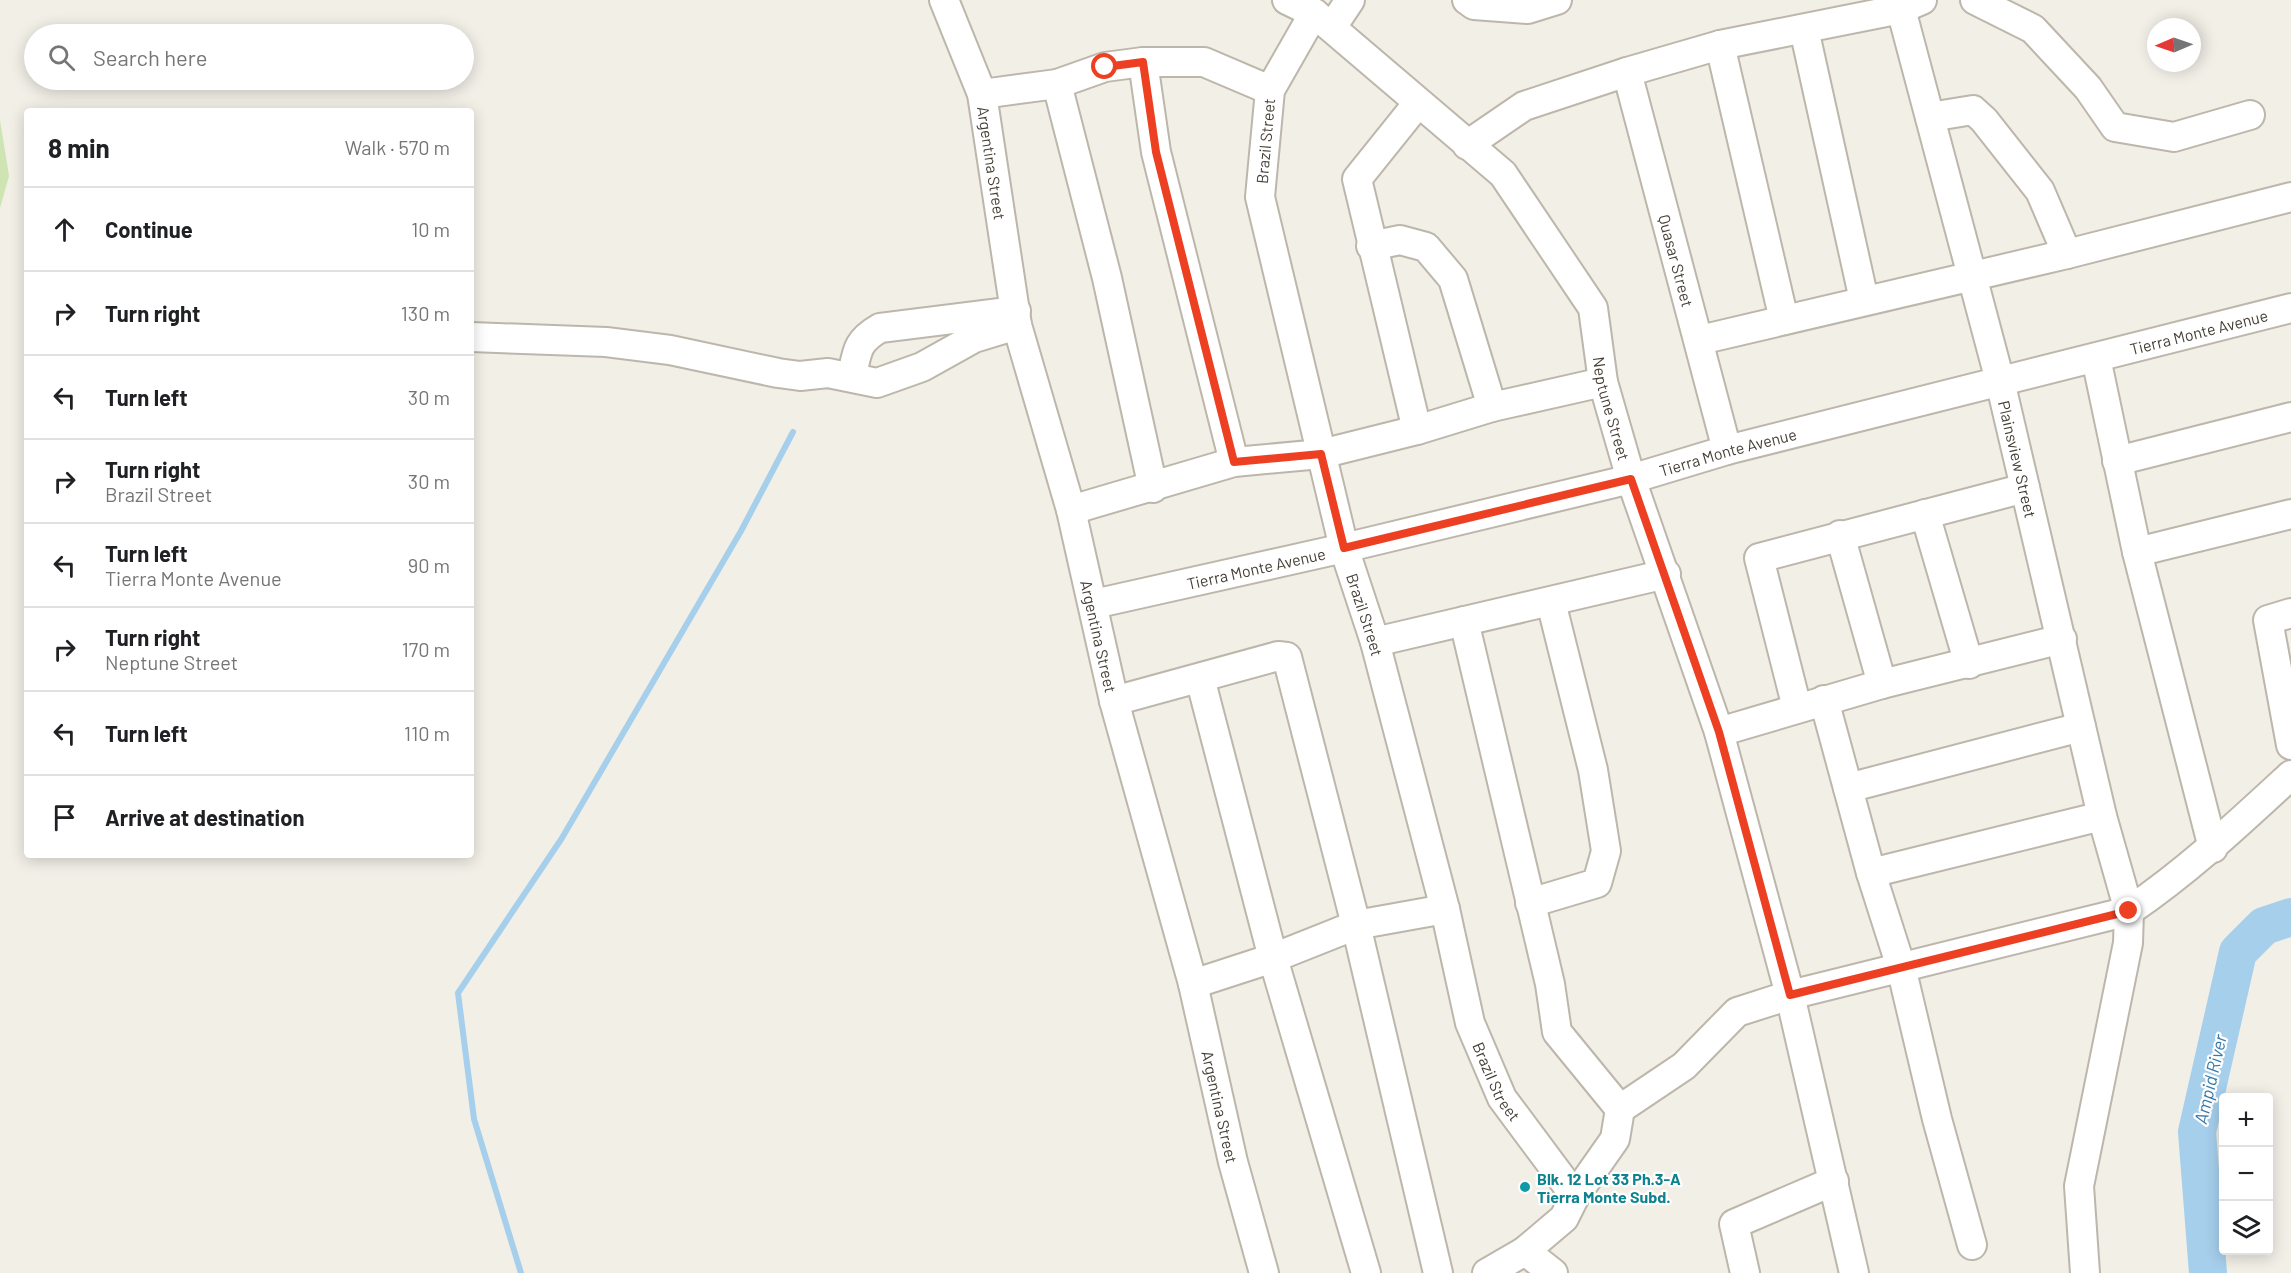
<!DOCTYPE html>
<html lang="en">
<head>
<meta charset="utf-8">
<style>
	:root { --surface:#fff; --page:#f2f2f2; --text:#202124; --muted:#757577; --line:#e0e0e0 }
	body { margin:0; font-family:Barlow,sans-serif; background:var(--page); color:var(--text) }
	.controls { position:absolute; right:18px; bottom:18px; display:grid; overflow:hidden; border-radius:6px; box-shadow:0 3px 15px #0003 }
	.controls button { width:54px; height:54px; display:grid; place-items:center; padding:0; border:0; border-bottom:2px solid var(--line); background:var(--surface); color:var(--text); font:30px sans-serif }
	.compass { position:absolute; left:2147px; top:18px; width:54px; height:54px; border-radius:50%; background:var(--surface); box-shadow:0 3px 15px #0003; rotate:268deg }
	.stop { position:absolute; width:18px; height:18px; margin:-14px; border:4px solid #ed4023; border-radius:50%; background:#fff }
	.stop.end { background:#ed4023; border-color:#fff; box-shadow:0 2px 6px #0008 }
	.list { margin:0; padding:0; list-style:none }
	h2 { display:flex; justify-content:space-between; align-items:center; height:78px; margin:0; padding:0 24px; font-size:26px }
	h2 small { font-size:20px; font-weight:400; color:var(--muted) }
	.list li { display:grid; grid-template-columns:39px 1fr auto; gap:18px; align-items:center; box-sizing:border-box; height:84px; padding:0 24px; border-top:2px solid var(--line) }
	.list b { display:block; font-size:22px; white-space:nowrap }
	.list p { margin:0; font-size:20px; white-space:nowrap; color:var(--muted) }
	.list em { font-size:20px; font-style:normal; color:var(--muted) }
	.icon { flex:none; width:33px; height:33px; fill:none; stroke:currentColor; stroke-width:2; stroke-linecap:round; stroke-linejoin:round }
	.map { position:relative; flex:none; width:2291px; height:1273px; overflow:hidden }
	.search { position:absolute; background:var(--surface); box-shadow:0 3px 15px #0003; left:24px; top:24px; width:450px; height:66px; display:flex; align-items:center; gap:15px; box-sizing:border-box; padding:0 21px; border-radius:33px; color:var(--muted); font-size:22px }
	.panel { position:absolute; background:var(--surface); box-shadow:0 3px 15px #0003; left:24px; top:108px; width:450px; height:750px; border-radius:6px }
	.map>svg:first-child { display:block }
</style>
</head>
<body>
<div class="map">
<svg width="2291" height="1273" viewBox="0 0 2291 1273">
	<rect width="100%" height="100%" fill="#f2efe7"/>
	<path fill="#cee4b2" d="M0 120 9 176 0 208Z"/>
	<g fill="none" stroke-linecap="round" stroke-linejoin="round">
		<path stroke="#a6cfec" stroke-width="6" d="M521 1273 474 1119 458 993 562 838 741 531 793 432"/>
		<path stroke="#a6cfec" stroke-width="38" d="M2208 1273 2197 1132 2238 952 2264 926 2291 917"/>
		<g stroke="#bdb6aa" stroke-width="32">
			<g id="minor">
				<path id="s1" d="M944 0 982 94 1017 325 1071 510 1114 701 1193 984 1233 1162 1264 1273"/>
				<path id="s2" d="M1287 0 1314 13 1503 174 1593 308 1603 382 1631 479 1719 732 1790 995 1854 1273"/>
				<path d="M1467 0 1474 5 1528 9 1557 0"/>
				<path d="M1975 0 2033 29 2088 88 2115 127 2174 137 2250 115"/>
				<path id="s3" d="M1901 9 2000 381 2102 816 2129 911 2128 943 2079 1186 2085 1273"/>
				<path id="s4" d="M1314 13 1270 90 1260 197 1344 548 1375 642 1445 909 1470 1023 1502 1098 1575 1196"/>
				<path d="M1332 27 1350 0"/>
				<path d="M1804 29 1864 300"/>
				<path d="M1720 45 1784 320"/>
				<path d="M1143 62 1156 152 1234 462"/>
				<path id="s5" d="M1627 72 1727 450"/>
				<path d="M1057 84 1107 278 1153 488"/>
				<path d="M982 94 1057 84 1105 67 1143 62H1204L1270 90"/>
				<path d="M1930 117 1973 110 1984 120 2040 191 2067 254"/>
				<path d="M1467 145 1524 106 1627 72 1720 45 1901 9 1922 0"/>
				<path d="M1371 246 1400 240 1426 247 1453 279 1492 407"/>
				<path d="M471 337 606 342 670 350 778 373 800 376 828 373 877 383 922 367 974 338 1017 325"/>
				<path d="M1700 340 2067 254 2291 197"/>
				<path d="M2096 358 2137 552 2213 848"/>
				<path d="M852 376C857 351 857 341 880 328L1016 311"/>
				<path d="M1417 430 1357 179 1418 103"/>
				<path d="M2117 461 2291 417"/>
				<path d="M1071 510 1234 462 1321 454 1417 430 1492 407 1603 382"/>
				<path d="M1925 514 1969 664"/>
				<path d="M1840 535 1882 684"/>
				<path d="M2137 552 2291 514"/>
				<path id="s6" d="M1094 604 1344 548 1631 479 1727 450 2291 308"/>
				<path d="M2291 613 2268 620 2291 745"/>
				<path d="M1464 621 1550 984 1557 1032 1620 1109"/>
				<path d="M1375 642 1666 574"/>
				<path d="M1200 678 1273 958 1366 1273"/>
				<path d="M1824 700 1871 873 1901 967 1937 1119 1972 1245"/>
				<path d="M1114 701 1278 656 1287 657 1356 925 1438 1273"/>
				<path d="M1797 708 1759 558 2025 488"/>
				<path d="M1719 732 1882 684 2062 639"/>
				<path d="M1848 788 2081 727"/>
				<path d="M1871 873 2102 816"/>
				<path d="M1530 903 1597 883 1606 851 1593 770 1551 602"/>
				<path d="M1193 984 1273 958 1356 925 1445 909"/>
				<path d="M1525 1251 1553 1273"/>
				<path d="M1487 1273 1525 1251 1564 1218 1575 1196 1615 1139 1620 1109 1684 1066 1737 1012 1790 995 2129 911C2188 871 2239 823 2291 775"/>
				<path d="M1745 1273 1734 1224 1834 1181"/>
			</g>
		</g>
		<use href="#minor" stroke="#fff" stroke-width="28"/>
	</g>
	<g fill="none" stroke-linecap="round" stroke-linejoin="round">
		<path stroke="#ed4023" stroke-width="8" d="M1105 67 1143 62 1156 152 1234 462 1321 454 1344 548 1631 479 1719 732 1790 995 2129 911"/>
	</g>
	<circle fill="#0f9aa8" stroke="#fff" stroke-width="2" cx="1525" cy="1187" r="6"/>
	<g text-anchor="middle" dominant-baseline="central" stroke-width="4.5" stroke-linejoin="round" paint-order="stroke">
		<g font-size="16" fill="#453f36" stroke="#fff">
			<text transform="translate(1265 141) rotate(-85)">Brazil Street</text>
			<text stroke="none"><textPath href="#s1" startOffset="171">Argentina Street</textPath></text>
			<text stroke="none"><textPath href="#s5" startOffset="195">Quasar Street</textPath></text>
			<text stroke="none"><textPath href="#s6" startOffset="1138">Tierra Monte Avenue</textPath></text>
			<text stroke="none"><textPath href="#s2" startOffset="542">Neptune Street</textPath></text>
			<text stroke="none"><textPath href="#s6" startOffset="652">Tierra Monte Avenue</textPath></text>
			<text stroke="none"><textPath href="#s3" startOffset="465">Plainsview Street</textPath></text>
			<text stroke="none"><textPath href="#s6" startOffset="166">Tierra Monte Avenue</textPath></text>
			<text stroke="none"><textPath href="#s4" startOffset="627">Brazil Street</textPath></text>
			<text stroke="none"><textPath href="#s1" startOffset="657">Argentina Street</textPath></text>
			<text stroke="none"><textPath href="#s4" startOffset="1113">Brazil Street</textPath></text>
			<text stroke="none"><textPath href="#s1" startOffset="1143">Argentina Street</textPath></text>
		</g>
		<g font-size="16" font-weight="bold" fill="#0d838f" stroke="#fff" text-anchor="start">
			<text x="1537" y="1178">Blk. 12 Lot 33 Ph.3-A<tspan x="1537" dy="18">Tierra Monte Subd.</tspan></text>
		</g>
		<g font-size="18" font-style="italic" fill="#3679aa" stroke="#fff">
			<text transform="translate(2210 1079) rotate(-77)">Ampid River</text>
		</g>
	</g>
</svg>
<div class="controls">
<button>+</button>
<button>−</button>
<button><svg class="icon" aria-label="layers" viewBox="0 0 24 24"><path d="M12 4l9 5-9 5-9-5zM3 14l9 5 9-5"/></svg></button>
</div>
<svg class="compass" viewBox="-18 -18 36 36"><path d="M0-13l5 13h-10z" fill="#e53935"/><path d="M0 13l5-13h-10z" fill="#757577"/></svg>
<div class="stop" style="left:1105px;top:67px"></div>
<div class="stop end" style="left:2129px;top:911px"></div>
<div class="search"><svg class="icon" aria-label="search" viewBox="0 0 24 24"><circle cx="10" cy="10" r="6"/><path d="M15 15l6 6"/></svg>Search here</div>
<section class="panel">
<h2>8 min<small>Walk · 570 m</small></h2>
<ul class="list">
<li><svg class="icon" aria-label="ahead" viewBox="0 0 24 24"><path d="M12 20V5M6 11l6-6 6 6"/></svg><div><b>Continue</b></div><em>10 m</em></li>
<li><svg class="icon" aria-label="right" viewBox="0 0 24 24"><path d="M7 20v-9h11M14 6l5 5-5 5"/></svg><div><b>Turn right</b></div><em>130 m</em></li>
<li><svg class="icon" aria-label="left" viewBox="0 0 24 24"><path d="M17 20v-9H6M10 6l-5 5 5 5"/></svg><div><b>Turn left</b></div><em>30 m</em></li>
<li><svg class="icon" aria-label="right" viewBox="0 0 24 24"><path d="M7 20v-9h11M14 6l5 5-5 5"/></svg><div><b>Turn right</b><p>Brazil Street</p></div><em>30 m</em></li>
<li><svg class="icon" aria-label="left" viewBox="0 0 24 24"><path d="M17 20v-9H6M10 6l-5 5 5 5"/></svg><div><b>Turn left</b><p>Tierra Monte Avenue</p></div><em>90 m</em></li>
<li><svg class="icon" aria-label="right" viewBox="0 0 24 24"><path d="M7 20v-9h11M14 6l5 5-5 5"/></svg><div><b>Turn right</b><p>Neptune Street</p></div><em>170 m</em></li>
<li><svg class="icon" aria-label="left" viewBox="0 0 24 24"><path d="M17 20v-9H6M10 6l-5 5 5 5"/></svg><div><b>Turn left</b></div><em>110 m</em></li>
<li><svg class="icon" aria-label="arrive" viewBox="0 0 24 24"><path d="M6 21V4h12l-3 4 3 4H6"/></svg><div><b>Arrive at destination</b></div></li>
</ul>
</section>
</div>
</body>
</html>
